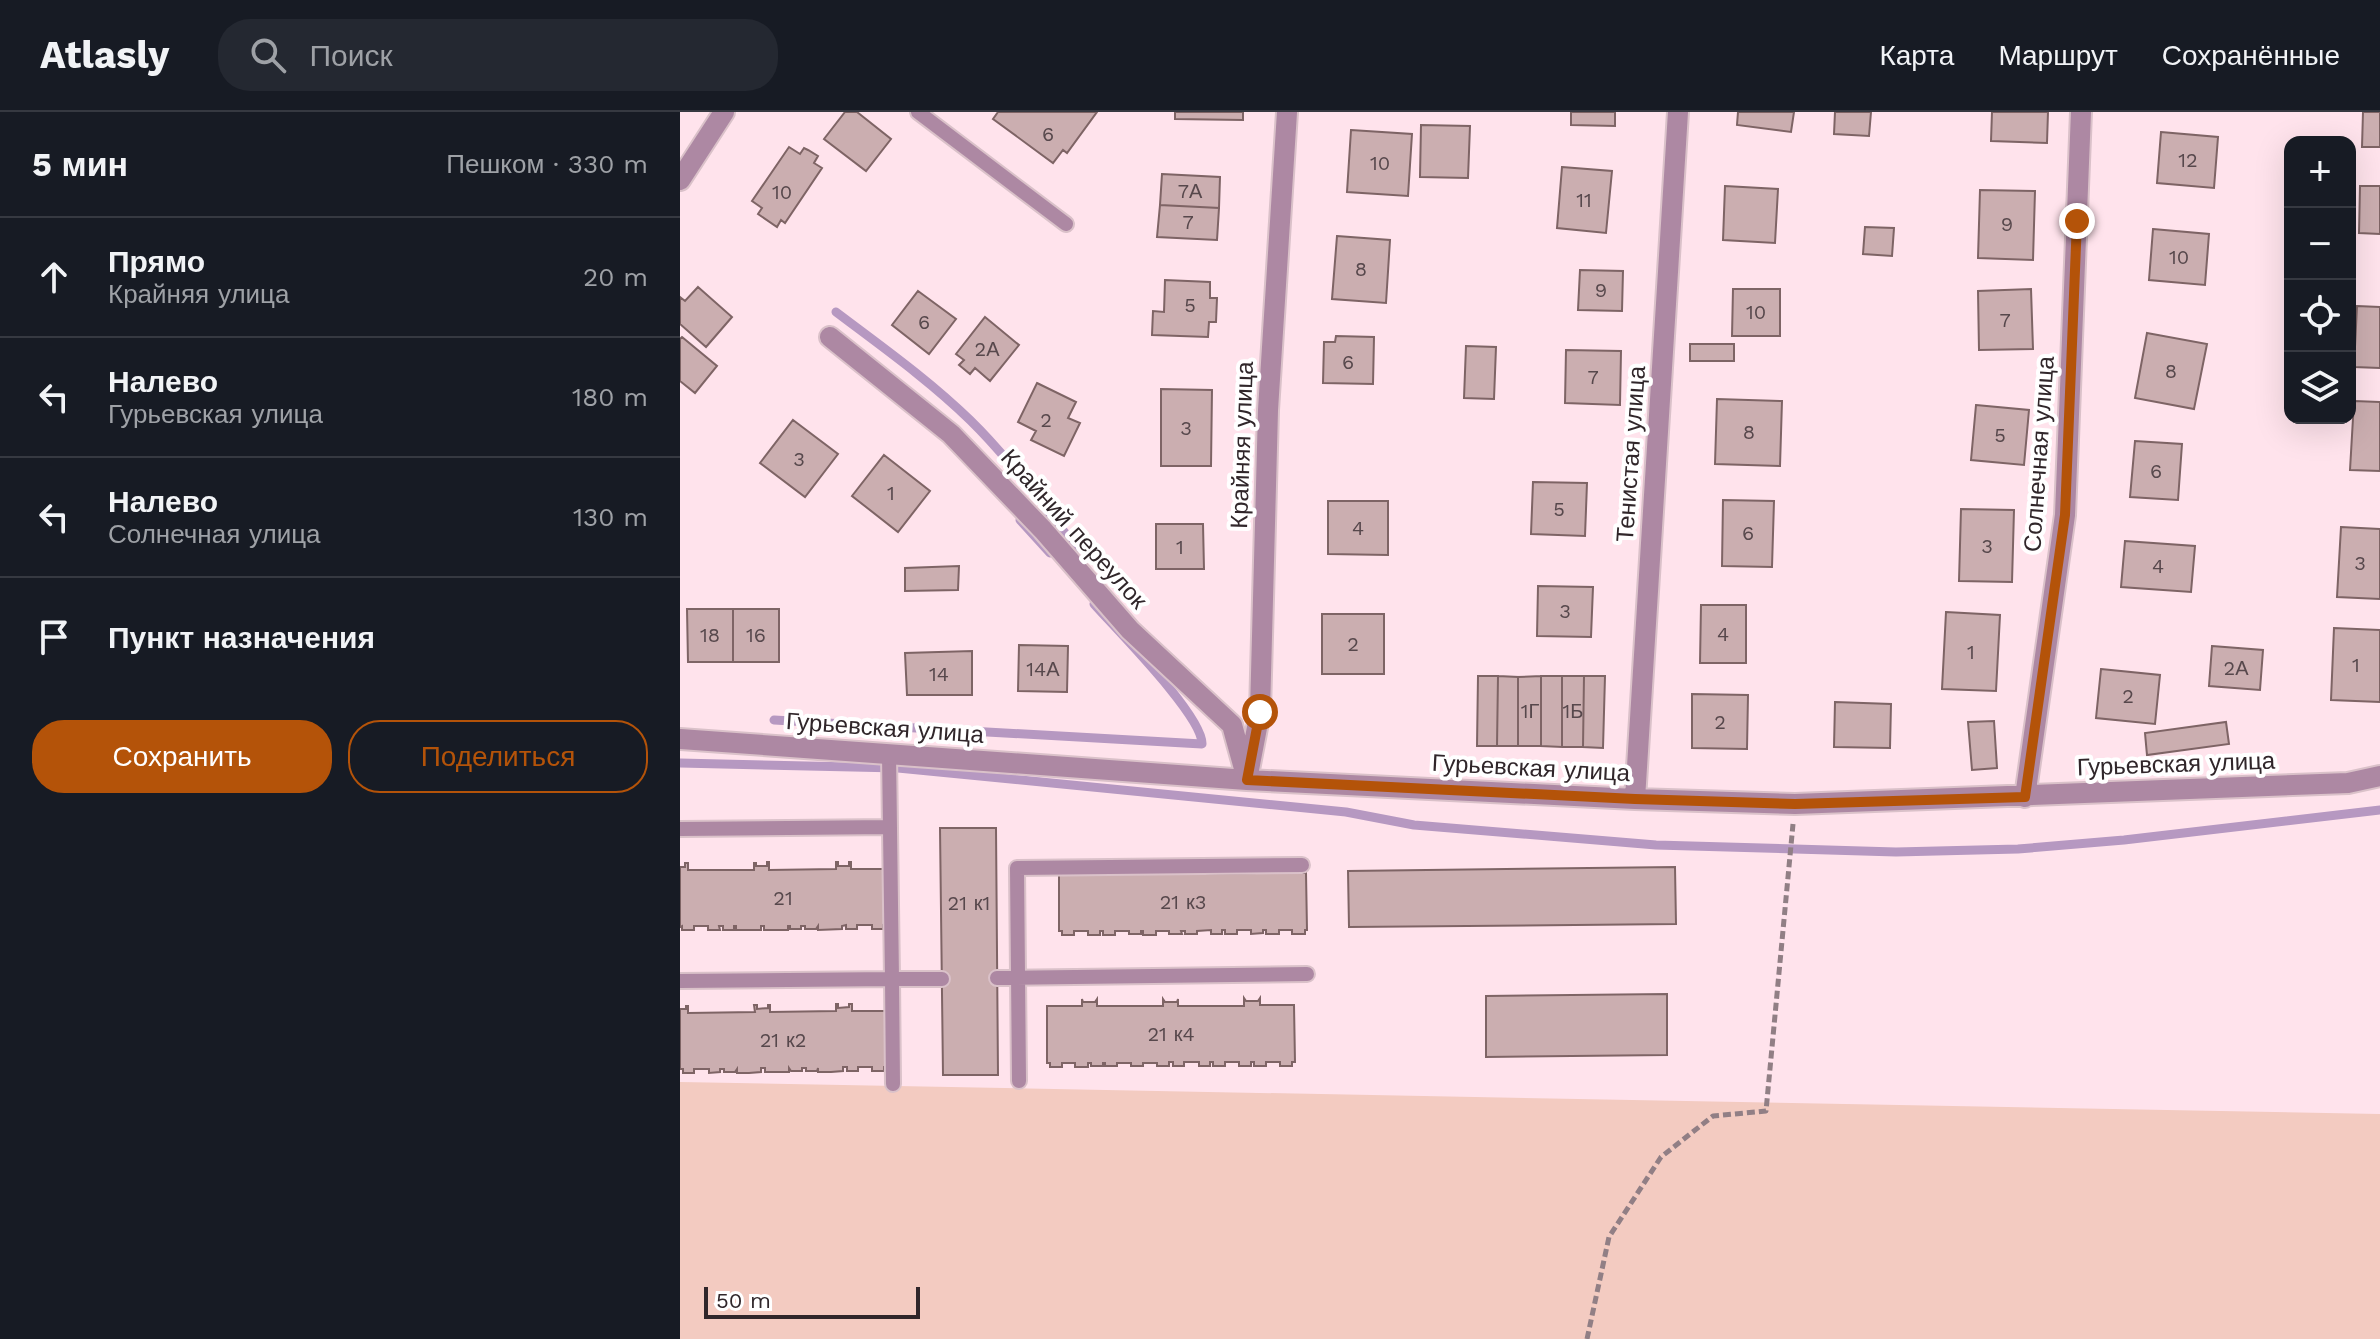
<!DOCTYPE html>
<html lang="ru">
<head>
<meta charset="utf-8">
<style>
	:root { --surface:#171b24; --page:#242831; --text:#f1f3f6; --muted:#9ea1a6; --line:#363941; --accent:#b45309 }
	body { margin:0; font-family:"Work Sans",sans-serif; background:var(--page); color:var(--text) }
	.controls { position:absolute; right:24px; top:24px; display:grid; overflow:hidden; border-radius:16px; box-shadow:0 8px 32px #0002 }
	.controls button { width:72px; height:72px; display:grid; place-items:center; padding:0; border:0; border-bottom:2px solid var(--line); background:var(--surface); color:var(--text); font:40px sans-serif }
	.scale { position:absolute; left:24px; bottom:20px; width:216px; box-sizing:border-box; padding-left:8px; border:4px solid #30262a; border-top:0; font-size:22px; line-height:28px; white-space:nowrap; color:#30262a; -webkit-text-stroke:6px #fff; paint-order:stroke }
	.stop { position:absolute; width:24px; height:24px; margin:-18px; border:6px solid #b45309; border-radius:50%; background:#fff }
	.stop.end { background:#b45309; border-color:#fff; box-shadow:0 2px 8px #0008 }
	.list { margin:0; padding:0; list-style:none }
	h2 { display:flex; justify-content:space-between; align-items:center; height:104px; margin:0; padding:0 32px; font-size:34px }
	h2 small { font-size:26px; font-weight:400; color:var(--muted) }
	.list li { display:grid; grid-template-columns:52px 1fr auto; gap:24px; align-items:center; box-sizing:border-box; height:120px; padding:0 32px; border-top:2px solid var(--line) }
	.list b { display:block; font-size:30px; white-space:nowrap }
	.list p { margin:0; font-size:26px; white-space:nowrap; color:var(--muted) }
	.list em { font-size:26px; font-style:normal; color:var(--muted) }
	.actions { display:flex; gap:16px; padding:24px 32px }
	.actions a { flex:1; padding:18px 0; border:2px solid var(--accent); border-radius:32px; text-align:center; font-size:28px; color:var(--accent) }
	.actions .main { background:var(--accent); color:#fff }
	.icon { flex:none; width:44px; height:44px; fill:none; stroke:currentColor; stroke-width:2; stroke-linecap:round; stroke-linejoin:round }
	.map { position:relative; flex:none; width:1700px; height:1227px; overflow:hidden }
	header { display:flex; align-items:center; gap:48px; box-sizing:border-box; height:112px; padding:0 40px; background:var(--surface); border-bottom:2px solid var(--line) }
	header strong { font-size:38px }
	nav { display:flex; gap:44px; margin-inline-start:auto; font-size:28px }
	.search { width:560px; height:72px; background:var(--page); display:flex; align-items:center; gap:20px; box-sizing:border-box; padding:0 28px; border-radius:32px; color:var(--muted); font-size:30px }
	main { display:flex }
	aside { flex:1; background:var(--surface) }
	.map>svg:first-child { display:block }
</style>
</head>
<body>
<header>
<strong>Atlasly</strong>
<div class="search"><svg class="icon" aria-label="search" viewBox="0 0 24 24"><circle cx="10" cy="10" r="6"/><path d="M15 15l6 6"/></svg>Поиск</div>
<nav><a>Карта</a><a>Маршрут</a><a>Сохранённые</a></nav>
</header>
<main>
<aside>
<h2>5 мин<small>Пешком · 330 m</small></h2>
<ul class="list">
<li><svg class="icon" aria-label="ahead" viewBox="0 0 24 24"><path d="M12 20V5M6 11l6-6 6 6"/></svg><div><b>Прямо</b><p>Крайняя улица</p></div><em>20 m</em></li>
<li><svg class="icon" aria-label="left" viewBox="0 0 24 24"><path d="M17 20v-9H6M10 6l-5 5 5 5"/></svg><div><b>Налево</b><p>Гурьевская улица</p></div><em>180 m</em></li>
<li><svg class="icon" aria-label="left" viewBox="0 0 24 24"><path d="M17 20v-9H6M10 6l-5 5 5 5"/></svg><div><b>Налево</b><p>Солнечная улица</p></div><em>130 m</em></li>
<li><svg class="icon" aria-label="arrive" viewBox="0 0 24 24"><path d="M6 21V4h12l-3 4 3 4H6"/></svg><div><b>Пункт назначения</b></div></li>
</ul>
<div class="actions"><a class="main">Сохранить</a><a>Поделиться</a></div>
</aside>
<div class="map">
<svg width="1700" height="1227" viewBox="0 0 1700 1227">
	<rect width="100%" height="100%" fill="#ffe3ec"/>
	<path fill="#f3cbc1" d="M0 970 1700 1002V1227H0Z"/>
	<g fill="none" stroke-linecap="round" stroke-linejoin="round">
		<path stroke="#b698c1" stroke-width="9" d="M156 200C201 234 249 268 290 308 330 347 362 393 397 436
			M340 408 370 441
			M94 608 522 632C523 604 436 517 414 492
			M0 651 218 656 666 700 734 713 976 733 1216 740 1338 737 1444 728 1700 698"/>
	</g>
	<path fill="#cbaeb0" stroke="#7e6465" stroke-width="2" d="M165 0H177L211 27 186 59 144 27Z
		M318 0H417L387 41 383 38 373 51 313 7Z
		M495 0H563V8L495 7Z
		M891 0H935V14L891 13Z
		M1058 0H1114L1111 20 1057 13Z
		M1155 0H1191L1189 24 1154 22Z
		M1312 0H1368L1367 31 1311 29Z
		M1683 0H1700V35H1682Z
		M741 13 790 14 788 66 740 65Z
		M671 18 732 22 728 84 667 80Z
		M1481 20 1538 25 1534 76 1477 71Z
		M109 35 120 42 124 36 128 38 138 44 134 51 142 56 105 111 101 108 97 115 78 102 82 96 72 89Z
		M882 55 932 59 926 121 877 116Z
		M482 62 540 65 539 96 480 93Z
		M1045 74 1098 77 1095 131 1043 128Z
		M1680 74H1700V122L1679 121Z
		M1300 78 1355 79 1353 148 1298 146Z
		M480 93 539 96 537 128 477 125Z
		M1185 115 1214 116 1212 144 1183 142Z
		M1473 117 1529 122 1525 173 1469 168Z
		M657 124 710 128 706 191 652 187Z
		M900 158 943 159 942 199 898 198Z
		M485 168 530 170V186H537L536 210H529L528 225 472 223 473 199 484 200Z
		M18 175 52 205 26 235 0 212V185L5 189Z
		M1053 177H1100V224H1052Z
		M1351 177 1353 237 1299 238 1298 179Z
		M238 179 276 207 249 242 212 213Z
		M1677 194 1700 195V256L1674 255Z
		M305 205 339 233 310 269 295 256 290 262 279 253 284 248 276 242Z
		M1467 221 1527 232 1514 297 1455 286Z
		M656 224 694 225 693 272 643 271 644 230H655Z
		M2 225 37 254 15 281 0 269V227Z
		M1010 232H1054V249H1010Z
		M786 234 816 235 814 287 784 286Z
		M886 238 941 239 940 293 885 291Z
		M357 271 396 290 388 306 400 311 384 344 351 328 356 319 338 310Z
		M481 277 532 278 531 354H481Z
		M1037 287 1102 289 1100 354 1035 352Z
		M1674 289 1700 290V359L1670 358Z
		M1296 293 1349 298 1344 353 1291 348Z
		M113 308 158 342 125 385 80 351Z
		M1455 329 1502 332 1498 388 1450 385Z
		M204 343 250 379 218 420 172 384Z
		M853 370 907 371 905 424 851 422Z
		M1043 388 1094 389 1092 455 1042 454Z
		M648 389H708V443L648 442Z
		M1281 397 1334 398 1332 470 1279 469Z
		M476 412H523L524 457H476Z
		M1661 415 1700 417V487L1657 485Z
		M1445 429 1515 434 1511 480 1441 475Z
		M279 454 278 478 225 479V456Z
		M858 474 913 475 911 525 857 524Z
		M1021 493H1066V551H1020Z
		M7 497H53V550H8Z
		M53 497H99V550H53Z
		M1266 500 1320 503 1316 579 1262 577Z
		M642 502H704V562H642Z
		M1654 516 1700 518V590L1651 588Z
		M339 533 388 534 387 580 338 579Z
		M1532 534 1583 538 1580 578 1529 574Z
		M292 539V583H227L225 541Z
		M1421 557 1480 563 1475 612 1416 606Z
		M798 564H818L817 634H797Z
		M818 564 838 565V634H817Z
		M861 564H882V635L861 634Z
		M861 564V634H838V565Z
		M882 564H904L903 635H882Z
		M904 564H925L923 636 903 635Z
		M1012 582 1068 583 1067 637 1012 636Z
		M1155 590 1211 592 1210 636 1154 635Z
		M1314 609 1317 656 1292 658 1288 610Z
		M1546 610 1549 632 1467 643 1465 621Z
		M260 716H316L318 963H263Z
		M87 750H89V758L156 757V750H158V754H169V750H171V757H206V813H203V817H192V813H177V817H166V813L162 814V817L138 818V814L136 817H125V814H121V817H110V814H108V818H84V814H81V818H56V814H54V818H43V814H39L40 818H28V814H14V818H2V814L0 815V755H5V751H8V758H74V751H76V754H87Z
		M577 754H592V761H626L627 818H625V822H612V818H599V822H586V818H583V821L571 822V818H557V822H545V818H542V822H531V818L517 819V822H505V819H501L502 822H489V819H476V823H463V819H461V822H449V819H435V823H423V819H420V823H408V819H394V823H382V819H379V763L413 762V756L428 755 429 762H495V755H510V762L577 761Z
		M995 755 996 812 669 815 668 759Z
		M987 882V943L806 945V884Z
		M564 886 566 889H578L580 886V893H614L615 950H612V954H600V950H586V954H574V950H571V954H559V950H545V954H533V950H530V954H519V950H504V954H493V950H489V954H477V951H463V954H451V951H437V954H425V951H423V954H411V951H408V955H395V951H382V955H370V951H367V894H402V887L403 890H415L417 887V894H483V887L485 890H497L498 887V894H564Z
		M156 892H158V896L169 895V892H172V899H206L207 955H204V959H192V955H178V959H167V955H163V959L151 960H138V956L137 959H126V956H122V959H111L109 956V960H85V956H81V960L69 961H57V957L55 960H44V957H40V960L29 961V957H14V961H3V957H0V897H6V894H8V901L75 900 74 893H77V897L88 896V893H90V900L156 899Z"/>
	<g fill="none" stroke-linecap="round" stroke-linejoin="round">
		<g stroke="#dac1c9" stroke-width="18">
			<path id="service" d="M238 0 386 112
				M0 717 210 715
				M317 866 627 862
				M0 869 212 867 209 642
				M339 969 337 756 622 753
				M213 972 212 867H262"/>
		</g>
		<g stroke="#dac1c9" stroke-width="24">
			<path id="minor" d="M0 68 44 0
				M150 225 271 322 363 418 450 518 552 613 565 660
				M0 627 567 668 955 687 1115 692 1668 671 1700 664
				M567 668 580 600 588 298 607 0
				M1345 685 1385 403 1401 0
				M955 687 998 0"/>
		</g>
		<path stroke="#917f85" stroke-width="5" stroke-dasharray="8 4" stroke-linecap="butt" d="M907 1227 929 1125 981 1045 1033 1004 1086 999 1113 712"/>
		<use href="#service" stroke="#ad88a3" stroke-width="14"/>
		<use href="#minor" stroke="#ad88a3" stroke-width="20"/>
	</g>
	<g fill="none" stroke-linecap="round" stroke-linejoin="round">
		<path stroke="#b45309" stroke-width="10" d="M580 600 567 668 955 687 1115 692 1345 685 1385 403 1397 109"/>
	</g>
	<g text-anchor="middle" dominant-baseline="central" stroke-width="8" stroke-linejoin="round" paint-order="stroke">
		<g font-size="20" fill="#57484c">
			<text x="368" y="22">6</text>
			<text x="1508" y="48">12</text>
			<text x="700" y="51">10</text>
			<text x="510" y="79">7А</text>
			<text x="102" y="80">10</text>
			<text x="904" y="88">11</text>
			<text x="508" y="110">7</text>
			<text x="1327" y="112">9</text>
			<text x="1499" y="145">10</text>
			<text x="681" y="157">8</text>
			<text x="921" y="178">9</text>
			<text x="510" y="193">5</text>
			<text x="1076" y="200">10</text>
			<text x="1325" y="208">7</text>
			<text x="244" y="210">6</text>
			<text x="307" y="237">2А</text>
			<text x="668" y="250">6</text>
			<text x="1491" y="259">8</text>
			<text x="913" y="265">7</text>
			<text x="366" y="308">2</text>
			<text x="506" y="316">3</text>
			<text x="1069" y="320">8</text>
			<text x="1320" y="323">5</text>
			<text x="119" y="347">3</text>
			<text x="1476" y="359">6</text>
			<text x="211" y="381">1</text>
			<text x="879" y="397">5</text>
			<text x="678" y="416">4</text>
			<text x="1068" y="421">6</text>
			<text x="1307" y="434">3</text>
			<text x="500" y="435">1</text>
			<text x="1680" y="451">3</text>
			<text x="1478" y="454">4</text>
			<text x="885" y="499">3</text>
			<text x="1043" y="522">4</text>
			<text x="30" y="523">18</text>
			<text x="76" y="523">16</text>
			<text x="673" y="532">2</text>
			<text x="1291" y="540">1</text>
			<text x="1676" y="553">1</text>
			<text x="1556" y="556">2А</text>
			<text x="363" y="557">14А</text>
			<text x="259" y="562">14</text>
			<text x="1448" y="584">2</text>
			<text x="850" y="599">1Г</text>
			<text x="893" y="599">1Б</text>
			<text x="1040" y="610">2</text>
			<text x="103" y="786">21</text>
			<text x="503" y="790">21 к3</text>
			<text x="289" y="791">21 к1</text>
			<text x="491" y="922">21 к4</text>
			<text x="103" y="928">21 к2</text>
		</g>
		<g font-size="24" fill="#30262a" stroke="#fff">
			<text transform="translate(562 333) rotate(-88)">Крайняя улица</text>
			<text transform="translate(951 342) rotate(-86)">Тенистая улица</text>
			<text transform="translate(1359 342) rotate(-86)">Солнечная улица</text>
			<text transform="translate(394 417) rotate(48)">Крайний переулок</text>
			<text transform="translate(205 616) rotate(4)">Гурьевская улица</text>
			<text transform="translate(1496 652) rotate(-2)">Гурьевская улица</text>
			<text transform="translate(851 656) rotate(3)">Гурьевская улица</text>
		</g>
	</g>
</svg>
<div class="controls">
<button>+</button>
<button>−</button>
<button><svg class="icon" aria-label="locate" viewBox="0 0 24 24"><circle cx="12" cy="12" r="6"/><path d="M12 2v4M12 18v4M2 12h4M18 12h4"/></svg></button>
<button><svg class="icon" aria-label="layers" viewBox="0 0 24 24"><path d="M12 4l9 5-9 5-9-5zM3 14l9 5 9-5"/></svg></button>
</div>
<div class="scale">50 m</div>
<div class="stop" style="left:580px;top:600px"></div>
<div class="stop end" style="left:1397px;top:109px"></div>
</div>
</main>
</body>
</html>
